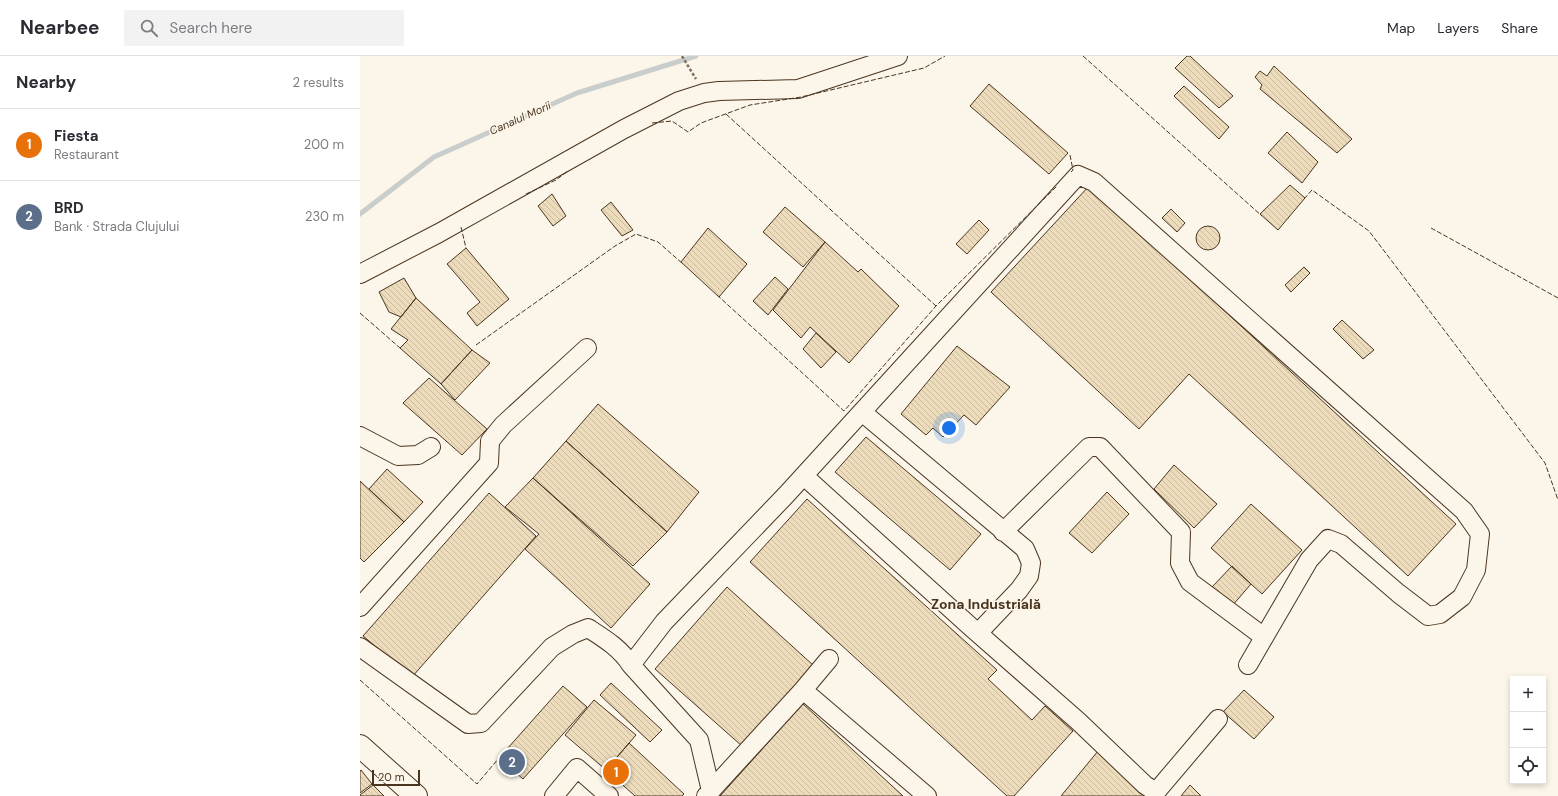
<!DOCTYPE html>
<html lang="en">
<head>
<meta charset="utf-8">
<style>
	:root { --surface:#fff; --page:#f2f2f3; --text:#2b2b33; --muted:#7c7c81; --line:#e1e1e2; --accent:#db2777 }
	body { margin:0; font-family:"DM Sans",sans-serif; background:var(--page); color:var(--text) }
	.controls { position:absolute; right:12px; bottom:12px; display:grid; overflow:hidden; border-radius:0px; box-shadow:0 2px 6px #0003 }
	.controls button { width:36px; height:36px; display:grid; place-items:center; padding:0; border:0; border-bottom:1px solid var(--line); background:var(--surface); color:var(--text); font:20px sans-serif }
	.scale { position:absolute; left:12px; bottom:10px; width:48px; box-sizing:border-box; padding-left:4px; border:2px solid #4a3520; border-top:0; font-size:11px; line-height:14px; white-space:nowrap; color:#4a3520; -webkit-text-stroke:3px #fbf6e9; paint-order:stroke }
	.you { position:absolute; left:589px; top:372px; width:14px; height:14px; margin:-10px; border:3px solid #fff; border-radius:50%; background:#1a73e8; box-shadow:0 0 0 6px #1a73e833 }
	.badge { display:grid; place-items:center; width:26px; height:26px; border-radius:50%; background:var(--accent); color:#fff; font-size:13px; font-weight:700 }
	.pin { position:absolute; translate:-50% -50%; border:2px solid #fff; box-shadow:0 1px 4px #0006 }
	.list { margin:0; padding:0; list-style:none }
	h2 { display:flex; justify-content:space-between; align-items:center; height:52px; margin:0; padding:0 16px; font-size:17px }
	h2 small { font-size:13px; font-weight:400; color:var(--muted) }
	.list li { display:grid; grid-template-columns:26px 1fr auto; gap:12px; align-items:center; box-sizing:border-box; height:72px; padding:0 16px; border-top:1px solid var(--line) }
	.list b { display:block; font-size:15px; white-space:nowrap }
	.list p { margin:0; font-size:13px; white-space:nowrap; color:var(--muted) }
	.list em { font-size:13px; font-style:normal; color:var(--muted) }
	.icon { flex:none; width:22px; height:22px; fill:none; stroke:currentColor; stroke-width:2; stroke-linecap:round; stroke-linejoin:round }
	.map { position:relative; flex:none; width:1198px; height:740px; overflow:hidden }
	header { display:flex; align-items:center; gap:24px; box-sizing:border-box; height:56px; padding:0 20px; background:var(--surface); border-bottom:1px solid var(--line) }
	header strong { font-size:19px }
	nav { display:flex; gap:22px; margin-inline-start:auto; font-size:14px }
	.search { width:280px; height:36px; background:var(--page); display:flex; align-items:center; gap:10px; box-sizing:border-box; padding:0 14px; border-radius:0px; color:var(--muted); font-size:15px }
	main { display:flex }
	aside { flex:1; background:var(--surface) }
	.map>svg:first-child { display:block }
</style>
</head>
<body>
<header>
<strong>Nearbee</strong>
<div class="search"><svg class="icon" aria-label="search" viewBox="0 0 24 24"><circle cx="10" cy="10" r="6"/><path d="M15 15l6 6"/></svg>Search here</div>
<nav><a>Map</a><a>Layers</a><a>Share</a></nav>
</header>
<main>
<aside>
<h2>Nearby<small>2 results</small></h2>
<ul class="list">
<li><span class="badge" style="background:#e8710a">1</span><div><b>Fiesta</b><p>Restaurant</p></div><em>200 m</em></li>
<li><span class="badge" style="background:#5c6f8a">2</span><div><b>BRD</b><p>Bank · Strada Clujului</p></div><em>230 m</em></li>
</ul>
</aside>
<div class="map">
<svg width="1198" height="740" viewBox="0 0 1198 740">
	<defs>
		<pattern id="building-back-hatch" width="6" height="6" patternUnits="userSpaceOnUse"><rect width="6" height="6" fill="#ecdcbc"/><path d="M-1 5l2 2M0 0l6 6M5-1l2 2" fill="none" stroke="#ccbda1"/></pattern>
	</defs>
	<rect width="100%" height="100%" fill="#fbf6e9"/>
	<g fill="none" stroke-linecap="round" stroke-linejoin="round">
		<path stroke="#c9cecd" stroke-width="5" d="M0 158 74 101 217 37 336 0"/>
	</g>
	<path fill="url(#building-back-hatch)" stroke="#4a3520" d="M827 0H830L873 40 859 52 815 12Z
		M914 10 992 83 977 97 900 33 902 29 895 21 900 15 907 20Z
		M629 28 708 97 689 118 610 50Z
		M824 30 869 71 859 83 814 40Z
		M927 76 958 106 942 127 908 97Z
		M930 129 945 142 918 174 900 158Z
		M729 130 1096 468 1048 520 829 318 779 373 631 236Z
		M192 138 206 160 193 170 178 150Z
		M251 146 273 174 262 180 241 154Z
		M425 151 465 186 443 211 403 176Z
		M811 153 825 167 817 176 802 162Z
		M619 164 629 174 607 198 596 188Z
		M836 182a12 12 0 1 1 24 0a12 12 0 1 1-24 0Z
		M348 172 387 208 359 241 321 206Z
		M465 186 498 216 501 213 539 250 489 307 450 271 441 282 413 254Z
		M106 192 149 243 117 270 107 257 120 246 87 208Z
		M944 211 950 217 931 236 925 229Z
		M415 221 428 233 408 259 393 245Z
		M44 222 56 242 41 261 29 256 19 236Z
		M56 242 112 294 81 328 40 292 48 284 31 273Z
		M982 264 1014 294 1003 303 973 273Z
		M456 277 476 296 461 312 443 293Z
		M597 290 650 331 616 369 604 359 583 381 573 372 566 379 541 358Z
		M112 294 130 307 95 344 81 328Z
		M69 322 127 373 102 399 43 347Z
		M238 348 339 436 307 476 206 385Z
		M506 381 621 478 590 514 475 416Z
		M206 385 307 476 273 510 173 422Z
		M814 409 857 448 834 472 794 433Z
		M27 413 63 446 44 466 9 433Z
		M173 422 290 528 251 572 165 493 179 478 145 451Z
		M0 425 44 466 4 506 0 502Z
		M747 436 769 458 732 497 709 477Z
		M129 437 176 480 52 621 3 580Z
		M447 443 637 614 628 623 672 664 685 650 713 675 654 740H647L390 506Z
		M891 448 942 494 902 538 851 492Z
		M872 510 891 528 872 550 852 531Z
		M367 531 454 610 382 690 295 613Z
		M251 627 302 674 290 686 240 639Z
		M203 630 227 651 163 723 139 702Z
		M884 634 914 661 894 683 863 656Z
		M234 644 276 679 246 714 205 679Z
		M443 648 543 740H360Z
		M269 687 324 738 322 740H275L246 714Z
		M738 695 788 740H701Z
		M1 714 12 728 0 737V715Z
		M13 729 24 740H0V739Z
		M830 729 841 740H821Z"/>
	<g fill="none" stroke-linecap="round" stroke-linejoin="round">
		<g stroke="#4a3520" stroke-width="20">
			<path id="minor" d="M0 218 79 177 264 73 319 45 344 37 359 35 438 33 538 0
				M502 356 665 493 671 507 669 520 659 534 618 577
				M0 380 38 400 58 399 71 391
				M444 420 612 572 718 665 785 729 796 736 858 663
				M643 476 729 391H740L821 476 820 507 830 526 904 581
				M0 551 129 407 130 385 143 369 227 292
				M0 591 108 668 121 667 192 591 213 578 228 572C245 583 260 592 271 609
				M443 634 567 740
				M351 735 339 684 271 609 304 566 426 439 718 119 734 126 1104 455 1120 478 1116 514 1102 541 1080 558 1068 560 1038 537 981 488 968 483 949 504 888 609
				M194 740 217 712 249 740
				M346 740 443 634 469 603"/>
		</g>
		<g stroke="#4a3520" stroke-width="24">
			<path id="major" d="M0 690 56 740"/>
		</g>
		<path stroke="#7f6f5c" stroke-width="2.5" stroke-dasharray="3 2" stroke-linecap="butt" d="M322 0 336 23"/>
		<use href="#minor" stroke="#fbf6e9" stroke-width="18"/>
		<use href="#major" stroke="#fbf6e9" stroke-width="22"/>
		<path stroke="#4a3520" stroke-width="1" stroke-dasharray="5 2" stroke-linecap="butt" d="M723 0 902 160
			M366 58 576 250
			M292 67 312 65 328 76 341 67 390 49 441 41 564 12 585 0
			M710 99 713 114 711 116
			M166 138 196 124 208 115
			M944 143 952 134 1009 175 1185 407 1198 444
			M101 171 106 192
			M1071 172 1198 242
			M357 239 484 355 576 250 697 130
			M0 257 40 292
			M116 289 255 190 276 178 298 186 323 208
			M0 624 117 728 139 702"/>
	</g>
	<g text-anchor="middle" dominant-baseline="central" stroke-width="3" stroke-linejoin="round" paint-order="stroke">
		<g font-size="11" font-style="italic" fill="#4a3520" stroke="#fbf6e9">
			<text transform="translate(160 62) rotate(-24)">Canalul Morii</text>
		</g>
		<g font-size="14" font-weight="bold" fill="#4a3520" stroke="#fbf6e9">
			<text x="626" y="548">Zona Industrială</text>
		</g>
	</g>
</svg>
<div class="controls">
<button>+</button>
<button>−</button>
<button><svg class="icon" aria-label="locate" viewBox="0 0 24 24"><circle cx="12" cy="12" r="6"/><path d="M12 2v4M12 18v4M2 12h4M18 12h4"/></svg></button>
</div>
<div class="scale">20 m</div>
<div class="you"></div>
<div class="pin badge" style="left:256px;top:716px;background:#e8710a">1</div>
<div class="pin badge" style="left:152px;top:706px;background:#5c6f8a">2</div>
</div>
</main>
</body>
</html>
